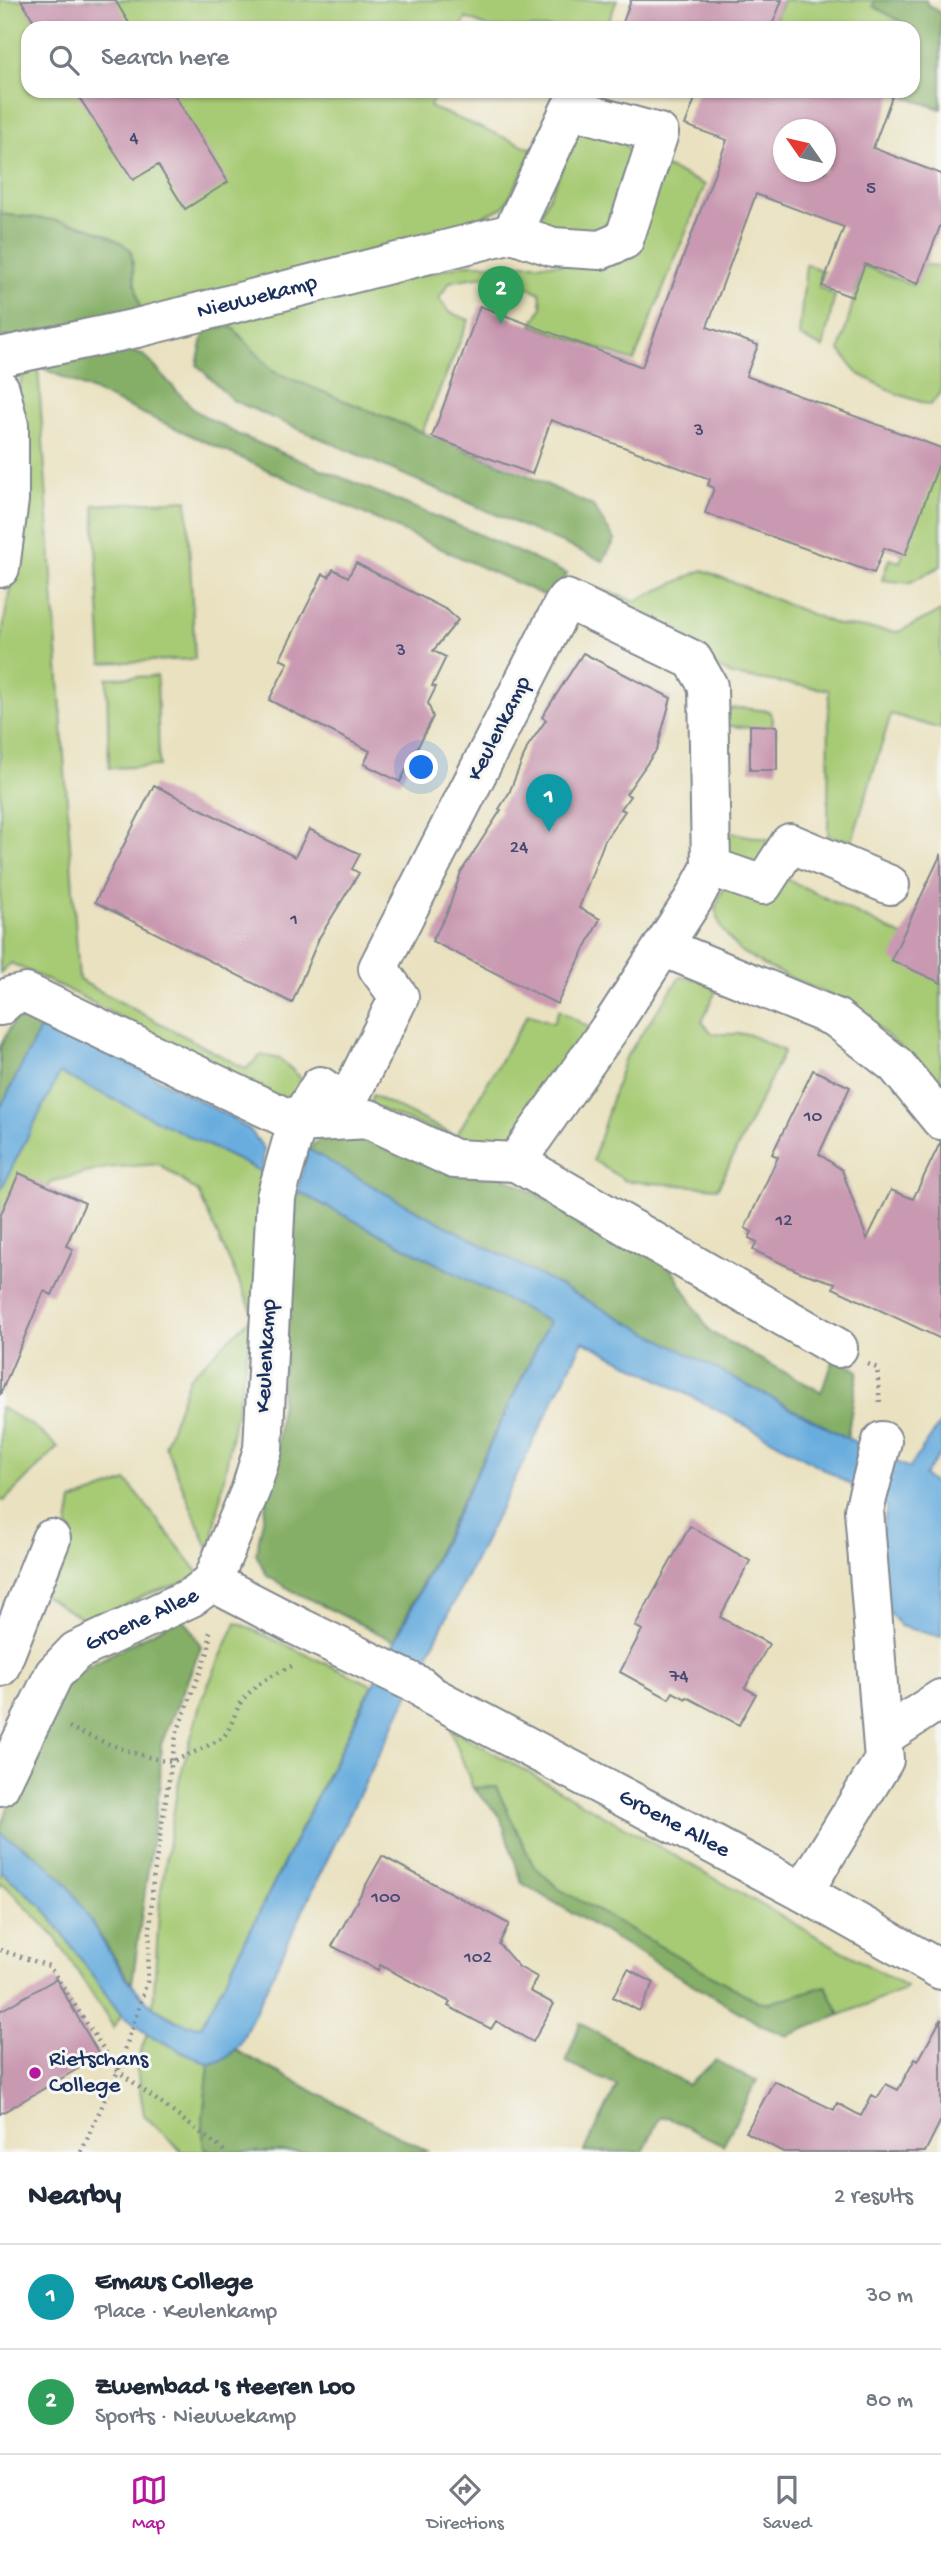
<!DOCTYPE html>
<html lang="en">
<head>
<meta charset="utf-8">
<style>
	:root { --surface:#fff; --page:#f2f2f3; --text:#1f2937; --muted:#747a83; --line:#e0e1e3; --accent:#b5179e }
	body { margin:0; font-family:"Gochi Hand",sans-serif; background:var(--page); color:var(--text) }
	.compass { position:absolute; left:773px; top:119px; width:63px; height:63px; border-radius:50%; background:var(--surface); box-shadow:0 2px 5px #0004; rotate:304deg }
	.you { position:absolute; left:422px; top:768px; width:24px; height:24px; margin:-18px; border:5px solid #fff; border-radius:50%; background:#1a73e8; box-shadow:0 0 0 10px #1a73e833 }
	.badge { display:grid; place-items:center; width:46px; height:46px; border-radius:50%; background:var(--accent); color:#fff; font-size:23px; font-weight:700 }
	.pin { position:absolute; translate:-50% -58px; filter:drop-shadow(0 2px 4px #0008) }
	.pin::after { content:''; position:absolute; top:37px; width:24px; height:21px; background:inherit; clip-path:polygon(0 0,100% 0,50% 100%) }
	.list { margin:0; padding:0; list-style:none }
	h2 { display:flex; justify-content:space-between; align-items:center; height:91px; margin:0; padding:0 28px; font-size:30px }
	h2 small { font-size:23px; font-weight:400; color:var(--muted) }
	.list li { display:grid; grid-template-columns:46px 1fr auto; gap:21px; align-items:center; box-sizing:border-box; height:105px; padding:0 28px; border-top:2px solid var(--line) }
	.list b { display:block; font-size:26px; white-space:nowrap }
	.list p { margin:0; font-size:23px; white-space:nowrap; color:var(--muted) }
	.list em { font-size:23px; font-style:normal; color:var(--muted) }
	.icon { flex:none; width:38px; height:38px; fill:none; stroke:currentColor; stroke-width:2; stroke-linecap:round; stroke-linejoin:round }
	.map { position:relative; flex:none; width:941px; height:2152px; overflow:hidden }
	.search { position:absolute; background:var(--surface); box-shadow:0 2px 5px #0004; left:21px; right:21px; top:21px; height:77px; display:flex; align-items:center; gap:18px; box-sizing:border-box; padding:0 24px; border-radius:21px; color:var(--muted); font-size:26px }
	.sheet { height:301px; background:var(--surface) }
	nav { display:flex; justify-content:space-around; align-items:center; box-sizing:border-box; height:98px; border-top:2px solid var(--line); background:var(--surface); font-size:19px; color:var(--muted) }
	nav a { display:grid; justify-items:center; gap:4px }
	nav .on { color:var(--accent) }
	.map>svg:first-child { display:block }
</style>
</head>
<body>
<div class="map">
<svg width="941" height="2152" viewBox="0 0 941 2152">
	<rect width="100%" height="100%" fill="#f6f6f2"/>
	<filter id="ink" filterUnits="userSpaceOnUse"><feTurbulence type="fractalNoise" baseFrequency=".0143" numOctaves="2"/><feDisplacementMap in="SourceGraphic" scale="14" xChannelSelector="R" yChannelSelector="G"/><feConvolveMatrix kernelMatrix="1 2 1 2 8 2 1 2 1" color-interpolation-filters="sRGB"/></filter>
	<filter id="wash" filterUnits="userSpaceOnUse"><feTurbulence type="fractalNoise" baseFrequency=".00686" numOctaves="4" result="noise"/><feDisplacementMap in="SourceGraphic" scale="28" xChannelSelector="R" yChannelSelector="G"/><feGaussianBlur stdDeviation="1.57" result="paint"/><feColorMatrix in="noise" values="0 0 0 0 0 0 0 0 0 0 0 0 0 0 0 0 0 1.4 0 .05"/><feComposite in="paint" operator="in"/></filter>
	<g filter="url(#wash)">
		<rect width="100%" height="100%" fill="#e9e1bf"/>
		<path fill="#a7cb74" stroke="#617d69" stroke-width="2" d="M0 0H617L606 28H491L466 18 462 28H28V91H436L430 107 535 150 504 207 449 231 141 311 135 284 131 250C91 219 49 220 0 214Z
			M783 0H875L873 6 911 25 910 28H772Z
			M579 131 622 141 630 152 607 226 594 237 535 227Z
			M666 167 705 185 634 361 532 325 542 307 540 293C503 275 490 272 450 282L439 298 449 312 469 320 422 432 274 372 232 328 205 329 466 264H601Z
			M806 264 823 271 819 287 835 295 823 348 799 336Z
			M922 264 941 267V393L930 405 895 393 857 373 840 350 863 265 912 285Z
			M38 366 79 980 246 1069 261 1055 280 1059 300 1077 299 1092 282 1103 80 996 11 963 0 973V647L28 480 26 428 18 389 26 370Z
			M941 448V566L909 583 882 580 889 559 900 562Z
			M187 500 195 659 102 663 94 505Z
			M703 570 838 625 898 632 941 611V729L891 714 852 841 828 836 829 690 732 675 584 596 590 586 635 601Z
			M157 676 159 766 109 768 107 678Z
			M742 708 769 711 773 719 772 730 721 725 723 715 728 709Z
			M721 831 772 840 765 866 735 859 722 845Z
			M785 878 941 955V1093L922 1067 855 1007 765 966 739 950 721 928 715 909 725 885Z
			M680 977 698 979 717 988 702 1022 713 1034H748L784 1051 718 1188 626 1181 593 1160 624 1060Z
			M559 1010 590 1028 511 1148 483 1149 371 1106 372 1095 456 1136 528 1014 553 1023Z
			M59 1072 262 1172 254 1315 210 1553 165 1445 189 1378 254 1315 198 1192 159 1164 106 1168 54 1181 0 1226V1191Z
			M0 1407 33 1426 58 1447 4 1501 0 1499Z
			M127 1481 202 1577 145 1595 91 1623 43 1595 64 1549 72 1501Z
			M236 1622 372 1685 221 1989 201 2026 185 2025 153 2007 160 1897 178 1785 201 1701Z
			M450 1728 906 1987 902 1991 840 2015 826 1986 770 2003 757 2001 559 1889 533 1865 496 1787 473 1788Z
			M0 1870 44 1908 121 2015 114 2028 55 1937 4 1884 0 1886Z
			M147 2034 209 2065 203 2118V2146L210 2152H182L144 2115 136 2064Z"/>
		<path fill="#85af66" stroke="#506f62" stroke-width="2" d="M875 0H926L927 4 941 13V109L894 93 895 91H913V28L873 6Z
			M0 214C49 220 91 219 131 250L135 284 141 311 0 339Z
			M232 327 274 372 522 473 593 506 615 540 603 561 232 400 197 365 205 329Z
			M119 347 145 356 194 410 239 435 471 531 567 574 552 599 38 366Z
			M21 1006 45 1019 0 1109V1047Z
			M329 1132H372L495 1172 669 1265 710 1332 821 1392 835 1357 858 1371 847 1438 401 1202 308 1149Z
			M297 1191 549 1322 394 1641 295 1592 267 1576 256 1554 277 1450Z
			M180 1618 188 1624 201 1647 161 1744 160 1783 132 1984 67 1885 28 1849 0 1833V1830L13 1793 68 1677Z
			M496 1787 533 1865 559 1889 757 2001 770 2003 826 1986 840 2015 787 2036 763 2026 522 1883 500 1816 473 1788Z
			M580 2023 688 2085 716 2060 746 2077 757 2080 723 2146 668 2117 659 2118 643 2152H584L617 2086 566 2062Z
			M235 2050 429 2152H210L203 2146V2118L209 2065 225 2059Z"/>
		<path fill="#69adde" stroke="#426e9e" stroke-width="2" d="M45 1019 232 1118 251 1131 264 1149 262 1172 60 1073 0 1191V1109Z
			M308 1149 401 1202 847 1438 909 1468 941 1422V1453L924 1476 941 1488V1637L900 1626 883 1603 878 1546 887 1507C789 1446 686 1393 583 1341L325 1864 239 2046 225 2059 209 2065 147 2034 121 2015 44 1908 0 1870V1833C25 1847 50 1864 68 1886 102 1931 136 2025 201 2026L221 1989 421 1589 549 1322 297 1191Z"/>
		<g id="blocks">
			<path fill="#c999b1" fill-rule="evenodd" d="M21 0H115L132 28H38Z
				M631 0H782L771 28H621Z
				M75 91H172L228 182 185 209 158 165 133 180Z
				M698 91H894L873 148 941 174V224L918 284 865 264 852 297 822 286 844 227 756 194 707 327 758 345 746 376 941 448V458L905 555 884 548 874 573 705 513 714 488 708 485 710 479 551 420 532 474 432 437 480 306 642 367 727 140 685 125ZM783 130H825V172H783Z
				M356 563 447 610 458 620 433 651 446 657 432 686 436 687 428 703 433 717 400 782 364 764 370 751 269 700 288 663 280 659 323 574 329 577 333 569 348 577Z
				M583 653 671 698 657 749 626 794 630 796 621 809 625 811 605 840 579 908 600 919 557 1004 432 941 447 913 461 872 501 810 499 809 509 793 528 746 546 720 542 717Z
				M750 725 777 726V770H750Z
				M154 785 295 857 309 829 360 854 352 869 359 873 319 938 292 1003 95 902Z
				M941 854V983L891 960Z
				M813 1070 850 1087 819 1154 842 1170 867 1239 891 1190 913 1199 941 1141V1339L833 1288 835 1283 800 1272 753 1250 757 1242 749 1238 752 1232 745 1228 778 1157 772 1154Z
				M19 1173 85 1203 66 1246 73 1249 52 1295 44 1291 0 1395V1216Z
				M690 1526 750 1561 720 1617 769 1644 745 1688 756 1694 739 1725 687 1697 686 1699 673 1692 669 1699 620 1672 642 1630 635 1626Z
				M382 1856 509 1924 499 1944 519 1967 537 1977 530 1991 554 2004 533 2042 496 2021 491 2029 448 2006 450 2002 380 1965 378 1970 332 1946Z
				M628 1969 654 1983 639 2011 613 1997Z
				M56 1979 100 2056 0 2114V2011Z
				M941 2019V2120L925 2152H783L746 2132 774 2081 834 2110 837 2103 861 2116 872 2095 877 2098 886 2084 898 2090 915 2059 918 2061Z"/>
		</g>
	</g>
	<g filter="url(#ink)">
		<use href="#blocks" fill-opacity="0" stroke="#82888e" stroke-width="2"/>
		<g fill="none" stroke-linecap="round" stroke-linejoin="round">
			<g stroke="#82888e" stroke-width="42">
				<g id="minor">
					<path id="s1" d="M0 357 137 328 512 233 553 247 600 250 624 240 659 133 570 109 512 233"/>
					<path d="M0 389 9 425V500L0 568"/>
					<path d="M711 867 763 885 790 843 890 885"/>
					<path d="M663 947 836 1018 896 1065 941 1120"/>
					<path d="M0 1006 11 996 26 993 297 1123 369 1119 454 1159 516 1162 612 1025 693 900 711 867 708 686 693 660 566 599 378 968 399 997 346 1104 320 1086 297 1123 276 1197 263 1449 251 1489 212 1582"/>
					<path d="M516 1162 838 1348"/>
					<path id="s2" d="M212 1582 297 1626 420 1686 432 1696 803 1892 941 1970"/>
					<path d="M0 1667 51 1539"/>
					<path d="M883 1737 941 1699"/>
					<path id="s3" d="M0 1786 54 1674 76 1651 192 1597 212 1582"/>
					<path d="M803 1892 884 1760 864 1510 882 1441"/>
				</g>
			</g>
			<path stroke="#82888e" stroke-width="4.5" stroke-dasharray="2 5" stroke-linecap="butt" d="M868 1364 877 1368 880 1405
				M69 1727C86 1736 155 1763 172 1761 178 1760 217 1742 222 1738 231 1730 234 1714 240 1704 252 1685 273 1675 292 1666
				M0 1950 49 1966 118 2071 226 2152
				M81 2152 118 2071 147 1982 153 1880 176 1735 209 1649 210 1628"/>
			<use href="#minor" stroke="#fff" stroke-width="38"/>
		</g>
	</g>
	<circle fill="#b5179e" stroke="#f6f6f2" stroke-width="2.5" cx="35" cy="2073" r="7"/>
	<g text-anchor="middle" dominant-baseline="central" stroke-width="6" stroke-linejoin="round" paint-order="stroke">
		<g font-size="19" fill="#464a73">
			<text x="134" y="139">4</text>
			<text x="871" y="189">5</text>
			<text x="699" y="431">3</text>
			<text x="401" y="651">3</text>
			<text x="519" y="848">24</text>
			<text x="294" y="920">1</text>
			<text x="813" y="1117">10</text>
			<text x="784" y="1221">12</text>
			<text x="679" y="1677">74</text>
			<text x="386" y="1898">100</text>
			<text x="478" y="1958">102</text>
		</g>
		<g font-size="23" fill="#1b2f5e" stroke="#f6f6f2">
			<text stroke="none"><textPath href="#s1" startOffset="264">Nieuwekamp</textPath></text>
			<text transform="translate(500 729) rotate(-63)">Keulenkamp</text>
			<text transform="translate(267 1356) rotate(-87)">Keulenkamp</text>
			<text stroke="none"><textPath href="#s3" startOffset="229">Groene Allee</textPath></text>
			<text stroke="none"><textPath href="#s2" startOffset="522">Groene Allee</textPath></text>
		</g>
		<g font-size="23" fill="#1b2f5e" stroke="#f6f6f2" text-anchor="start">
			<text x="49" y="2060">Rietschans<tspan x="49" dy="26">College</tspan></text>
		</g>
	</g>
</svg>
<svg class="compass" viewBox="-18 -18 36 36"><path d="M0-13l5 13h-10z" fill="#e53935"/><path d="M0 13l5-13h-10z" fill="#747a83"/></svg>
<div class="you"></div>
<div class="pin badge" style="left:549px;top:832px;background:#0f9aa8">1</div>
<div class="pin badge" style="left:501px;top:324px;background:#2e9e5b">2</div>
<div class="search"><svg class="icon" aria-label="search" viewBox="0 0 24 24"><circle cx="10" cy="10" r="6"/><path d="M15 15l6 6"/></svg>Search here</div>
</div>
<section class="sheet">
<h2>Nearby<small>2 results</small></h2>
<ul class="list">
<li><span class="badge" style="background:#0f9aa8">1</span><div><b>Emaus College</b><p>Place · Keulenkamp</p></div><em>30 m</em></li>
<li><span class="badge" style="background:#2e9e5b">2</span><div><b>Zwembad 's Heeren Loo</b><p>Sports · Nieuwekamp</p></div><em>80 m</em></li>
</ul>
</section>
<nav>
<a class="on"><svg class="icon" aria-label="map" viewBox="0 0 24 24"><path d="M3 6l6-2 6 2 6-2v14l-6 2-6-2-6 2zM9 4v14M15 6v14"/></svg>Map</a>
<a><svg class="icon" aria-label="directions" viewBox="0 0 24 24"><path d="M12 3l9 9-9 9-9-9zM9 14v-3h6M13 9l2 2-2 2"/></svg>Directions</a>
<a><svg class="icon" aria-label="saved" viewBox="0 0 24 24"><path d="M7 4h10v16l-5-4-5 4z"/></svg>Saved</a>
</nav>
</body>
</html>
